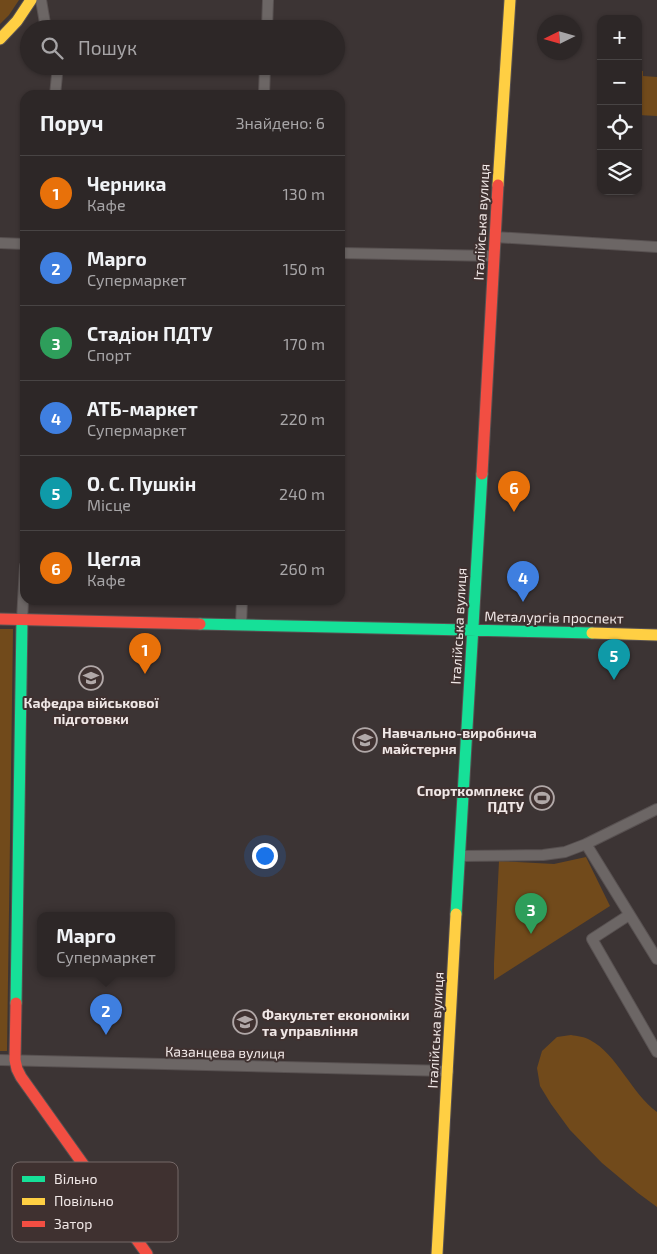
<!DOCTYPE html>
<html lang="uk">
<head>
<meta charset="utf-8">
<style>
	:root { --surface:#2d2727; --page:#393333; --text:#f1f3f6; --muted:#a7a5a7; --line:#484444; --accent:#1a73e8 }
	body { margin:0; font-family:"Exo 2",sans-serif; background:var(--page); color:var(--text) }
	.controls { position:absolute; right:15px; top:15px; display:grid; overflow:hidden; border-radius:10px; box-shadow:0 1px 4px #0004 }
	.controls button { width:45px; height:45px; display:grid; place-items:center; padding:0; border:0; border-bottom:1px solid var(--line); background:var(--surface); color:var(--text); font:25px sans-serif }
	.compass { position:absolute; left:537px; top:15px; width:45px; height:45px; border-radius:50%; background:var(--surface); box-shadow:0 1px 4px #0004; rotate:265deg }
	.you { position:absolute; left:264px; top:855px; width:18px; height:18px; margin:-12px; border:4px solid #fff; border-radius:50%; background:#1a73e8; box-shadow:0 0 0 8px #1a73e833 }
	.badge { display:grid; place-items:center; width:32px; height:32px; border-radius:50%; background:var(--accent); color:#fff; font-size:16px; font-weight:700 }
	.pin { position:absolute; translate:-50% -41px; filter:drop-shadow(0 1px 2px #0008) }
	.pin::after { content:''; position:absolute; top:26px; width:18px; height:15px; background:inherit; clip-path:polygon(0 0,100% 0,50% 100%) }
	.popup { position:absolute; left:37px; top:912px; width:138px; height:65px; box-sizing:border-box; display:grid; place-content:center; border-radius:10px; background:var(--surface); filter:drop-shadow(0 1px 4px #0005); font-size:16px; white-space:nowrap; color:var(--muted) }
	.popup b { font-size:19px; color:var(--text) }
	.popup::after { content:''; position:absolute; left:50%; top:100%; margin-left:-10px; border:10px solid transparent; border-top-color:var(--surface) }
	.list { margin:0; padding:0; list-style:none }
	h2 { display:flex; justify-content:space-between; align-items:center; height:65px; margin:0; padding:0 20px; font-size:21px }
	h2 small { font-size:16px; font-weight:400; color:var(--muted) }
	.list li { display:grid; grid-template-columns:32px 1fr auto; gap:15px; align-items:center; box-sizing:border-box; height:75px; padding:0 20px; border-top:1px solid var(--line) }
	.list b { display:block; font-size:19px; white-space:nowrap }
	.list p { margin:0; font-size:16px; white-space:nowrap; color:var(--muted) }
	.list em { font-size:16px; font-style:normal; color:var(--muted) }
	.icon { flex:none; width:28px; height:28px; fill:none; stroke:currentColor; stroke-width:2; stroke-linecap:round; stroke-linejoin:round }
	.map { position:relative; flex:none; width:657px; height:1254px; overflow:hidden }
	.search { position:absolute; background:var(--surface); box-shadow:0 1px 4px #0004; left:20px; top:20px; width:325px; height:55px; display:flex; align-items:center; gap:12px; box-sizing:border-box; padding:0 18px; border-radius:28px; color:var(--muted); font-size:19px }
	.panel { position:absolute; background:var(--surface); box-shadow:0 1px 4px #0004; left:20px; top:90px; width:325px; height:515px; border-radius:15px }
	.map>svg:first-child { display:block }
</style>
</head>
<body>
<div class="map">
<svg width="657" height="1254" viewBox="0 0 657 1254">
	<rect width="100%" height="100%" fill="#3c3434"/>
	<path fill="#714a1b" d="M0 0H19L9 15 0 24Z
		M638 71H643V76L657 77V116L638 115Z
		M0 629H13L7 1051H0Z
		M586 857 610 906 494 980V963L499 861 554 864Z
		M571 1035C577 1036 585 1037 590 1040 617 1054 631 1093 657 1112V1207L638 1193 602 1163 570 1130 551 1104 540 1086 537 1068 542 1051 557 1037Z"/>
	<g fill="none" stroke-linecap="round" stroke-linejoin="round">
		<g stroke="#585151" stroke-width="12">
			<path id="street" d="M41 0 46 29
				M267 29 268 0
				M55 95 57 75 56 66
				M264 95 265 66
				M495 237 657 247
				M0 243 25 244
				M340 253 494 256
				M22 620 25 566
				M241 625 242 600
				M586 844 657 959
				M460 856 543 855 565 852 586 844 657 809
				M629 915 592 939 657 1052
				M0 1060 448 1071"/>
		</g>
		<g stroke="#585151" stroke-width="13">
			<path id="fast" d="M200 624 592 633
				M456 914 482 474
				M16 1003 22 620"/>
		</g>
		<g stroke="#585151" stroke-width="13">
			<path id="slow" d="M0 39 17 21 31 0
				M498 185 510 0
				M592 633 657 635
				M437 1254 456 914"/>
		</g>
		<g stroke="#585151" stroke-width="13">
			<path id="jam" d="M482 474 498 185
				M0 619 200 624
				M16 1003 15 1060 17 1069 21 1077 147 1254"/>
		</g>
		<use href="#street" stroke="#6c6665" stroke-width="10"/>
		<use href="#fast" stroke="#16e098" stroke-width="11"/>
		<use href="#slow" stroke="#ffcf43" stroke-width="11"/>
		<use href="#jam" stroke="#f24e42" stroke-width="11"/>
	</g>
	<defs>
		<g id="university-ring" transform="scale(1.25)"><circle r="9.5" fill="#3f3130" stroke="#b1a8a8" stroke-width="1.5"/><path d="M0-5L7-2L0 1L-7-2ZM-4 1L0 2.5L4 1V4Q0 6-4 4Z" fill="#b1a8a8"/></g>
		<g id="stadium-ring" transform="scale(1.25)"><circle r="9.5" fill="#3f3130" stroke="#b1a8a8" stroke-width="1.5"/><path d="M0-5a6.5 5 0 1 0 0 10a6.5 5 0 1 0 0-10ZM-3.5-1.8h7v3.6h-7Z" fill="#b1a8a8"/></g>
	</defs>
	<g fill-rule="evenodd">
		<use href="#university-ring" x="91" y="678"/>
		<use href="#university-ring" x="365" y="740"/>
		<use href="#stadium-ring" x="542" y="798"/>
		<use href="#university-ring" x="245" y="1022"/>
	</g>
	<g text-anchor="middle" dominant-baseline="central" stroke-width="4" stroke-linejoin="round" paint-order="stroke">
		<g font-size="14" fill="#f0e7e6" stroke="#3f3130">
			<text transform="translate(481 222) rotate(-87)">Італійська вулиця</text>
			<text transform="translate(554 617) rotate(1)">Металургів проспект</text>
			<text transform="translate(458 626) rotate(-87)">Італійська вулиця</text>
			<text transform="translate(435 1030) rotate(-87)">Італійська вулиця</text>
			<text transform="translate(225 1052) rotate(1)">Казанцева вулиця</text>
		</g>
		<g font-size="14" font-weight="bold" fill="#f0e7e6" stroke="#3f3130" text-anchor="start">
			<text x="91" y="702" text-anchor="middle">Кафедра військової<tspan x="91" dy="16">підготовки</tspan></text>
			<text x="382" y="732">Навчально-виробнича<tspan x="382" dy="16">майстерня</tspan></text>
			<text x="524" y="790" text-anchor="end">Спорткомплекс<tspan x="524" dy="16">ПДТУ</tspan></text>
			<text x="262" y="1014">Факультет економіки<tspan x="262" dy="16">та управління</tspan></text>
		</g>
	</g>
	<rect x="12" y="1162" width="166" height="80" rx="8" fill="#3f3130" stroke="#746867" stroke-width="1"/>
	<rect x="22" y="1176" width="23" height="6" fill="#16e098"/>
	<rect x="22" y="1198" width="23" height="7" fill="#ffcf43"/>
	<rect x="22" y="1221" width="23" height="6" fill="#f24e42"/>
	<g font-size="14" fill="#f0e7e6">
		<text x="54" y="1184">Вільно</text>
		<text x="54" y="1206">Повільно</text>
		<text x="54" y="1229">Затор</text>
	</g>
</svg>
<div class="controls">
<button>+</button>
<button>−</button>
<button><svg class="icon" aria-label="locate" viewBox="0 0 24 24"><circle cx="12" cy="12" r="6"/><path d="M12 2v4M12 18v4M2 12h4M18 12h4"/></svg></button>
<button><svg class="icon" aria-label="layers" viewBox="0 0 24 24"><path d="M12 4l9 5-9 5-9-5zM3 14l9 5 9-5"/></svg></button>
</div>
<svg class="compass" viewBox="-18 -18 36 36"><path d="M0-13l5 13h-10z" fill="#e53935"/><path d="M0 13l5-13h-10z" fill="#a7a5a7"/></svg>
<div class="you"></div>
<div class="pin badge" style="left:145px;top:674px;background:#e8710a">1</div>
<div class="pin badge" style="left:106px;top:1035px;background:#3f7fe0">2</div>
<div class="popup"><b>Марго</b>Супермаркет</div>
<div class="pin badge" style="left:531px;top:934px;background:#2e9e5b">3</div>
<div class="pin badge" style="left:523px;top:602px;background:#3f7fe0">4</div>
<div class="pin badge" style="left:614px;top:680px;background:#0f9aa8">5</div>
<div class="pin badge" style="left:514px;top:512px;background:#e8710a">6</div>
<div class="search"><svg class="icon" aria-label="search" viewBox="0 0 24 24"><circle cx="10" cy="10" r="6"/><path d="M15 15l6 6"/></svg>Пошук</div>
<section class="panel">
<h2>Поруч<small>Знайдено: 6</small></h2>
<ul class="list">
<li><span class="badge" style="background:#e8710a">1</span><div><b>Черника</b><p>Кафе</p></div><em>130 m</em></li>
<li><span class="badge" style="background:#3f7fe0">2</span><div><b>Марго</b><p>Супермаркет</p></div><em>150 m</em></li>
<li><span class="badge" style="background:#2e9e5b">3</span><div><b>Стадіон ПДТУ</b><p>Спорт</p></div><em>170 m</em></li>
<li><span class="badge" style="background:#3f7fe0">4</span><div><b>АТБ-маркет</b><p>Супермаркет</p></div><em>220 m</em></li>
<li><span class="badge" style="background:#0f9aa8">5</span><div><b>О. С. Пушкін</b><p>Місце</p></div><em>240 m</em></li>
<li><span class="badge" style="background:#e8710a">6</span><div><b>Цегла</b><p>Кафе</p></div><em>260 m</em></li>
</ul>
</section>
</div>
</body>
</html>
